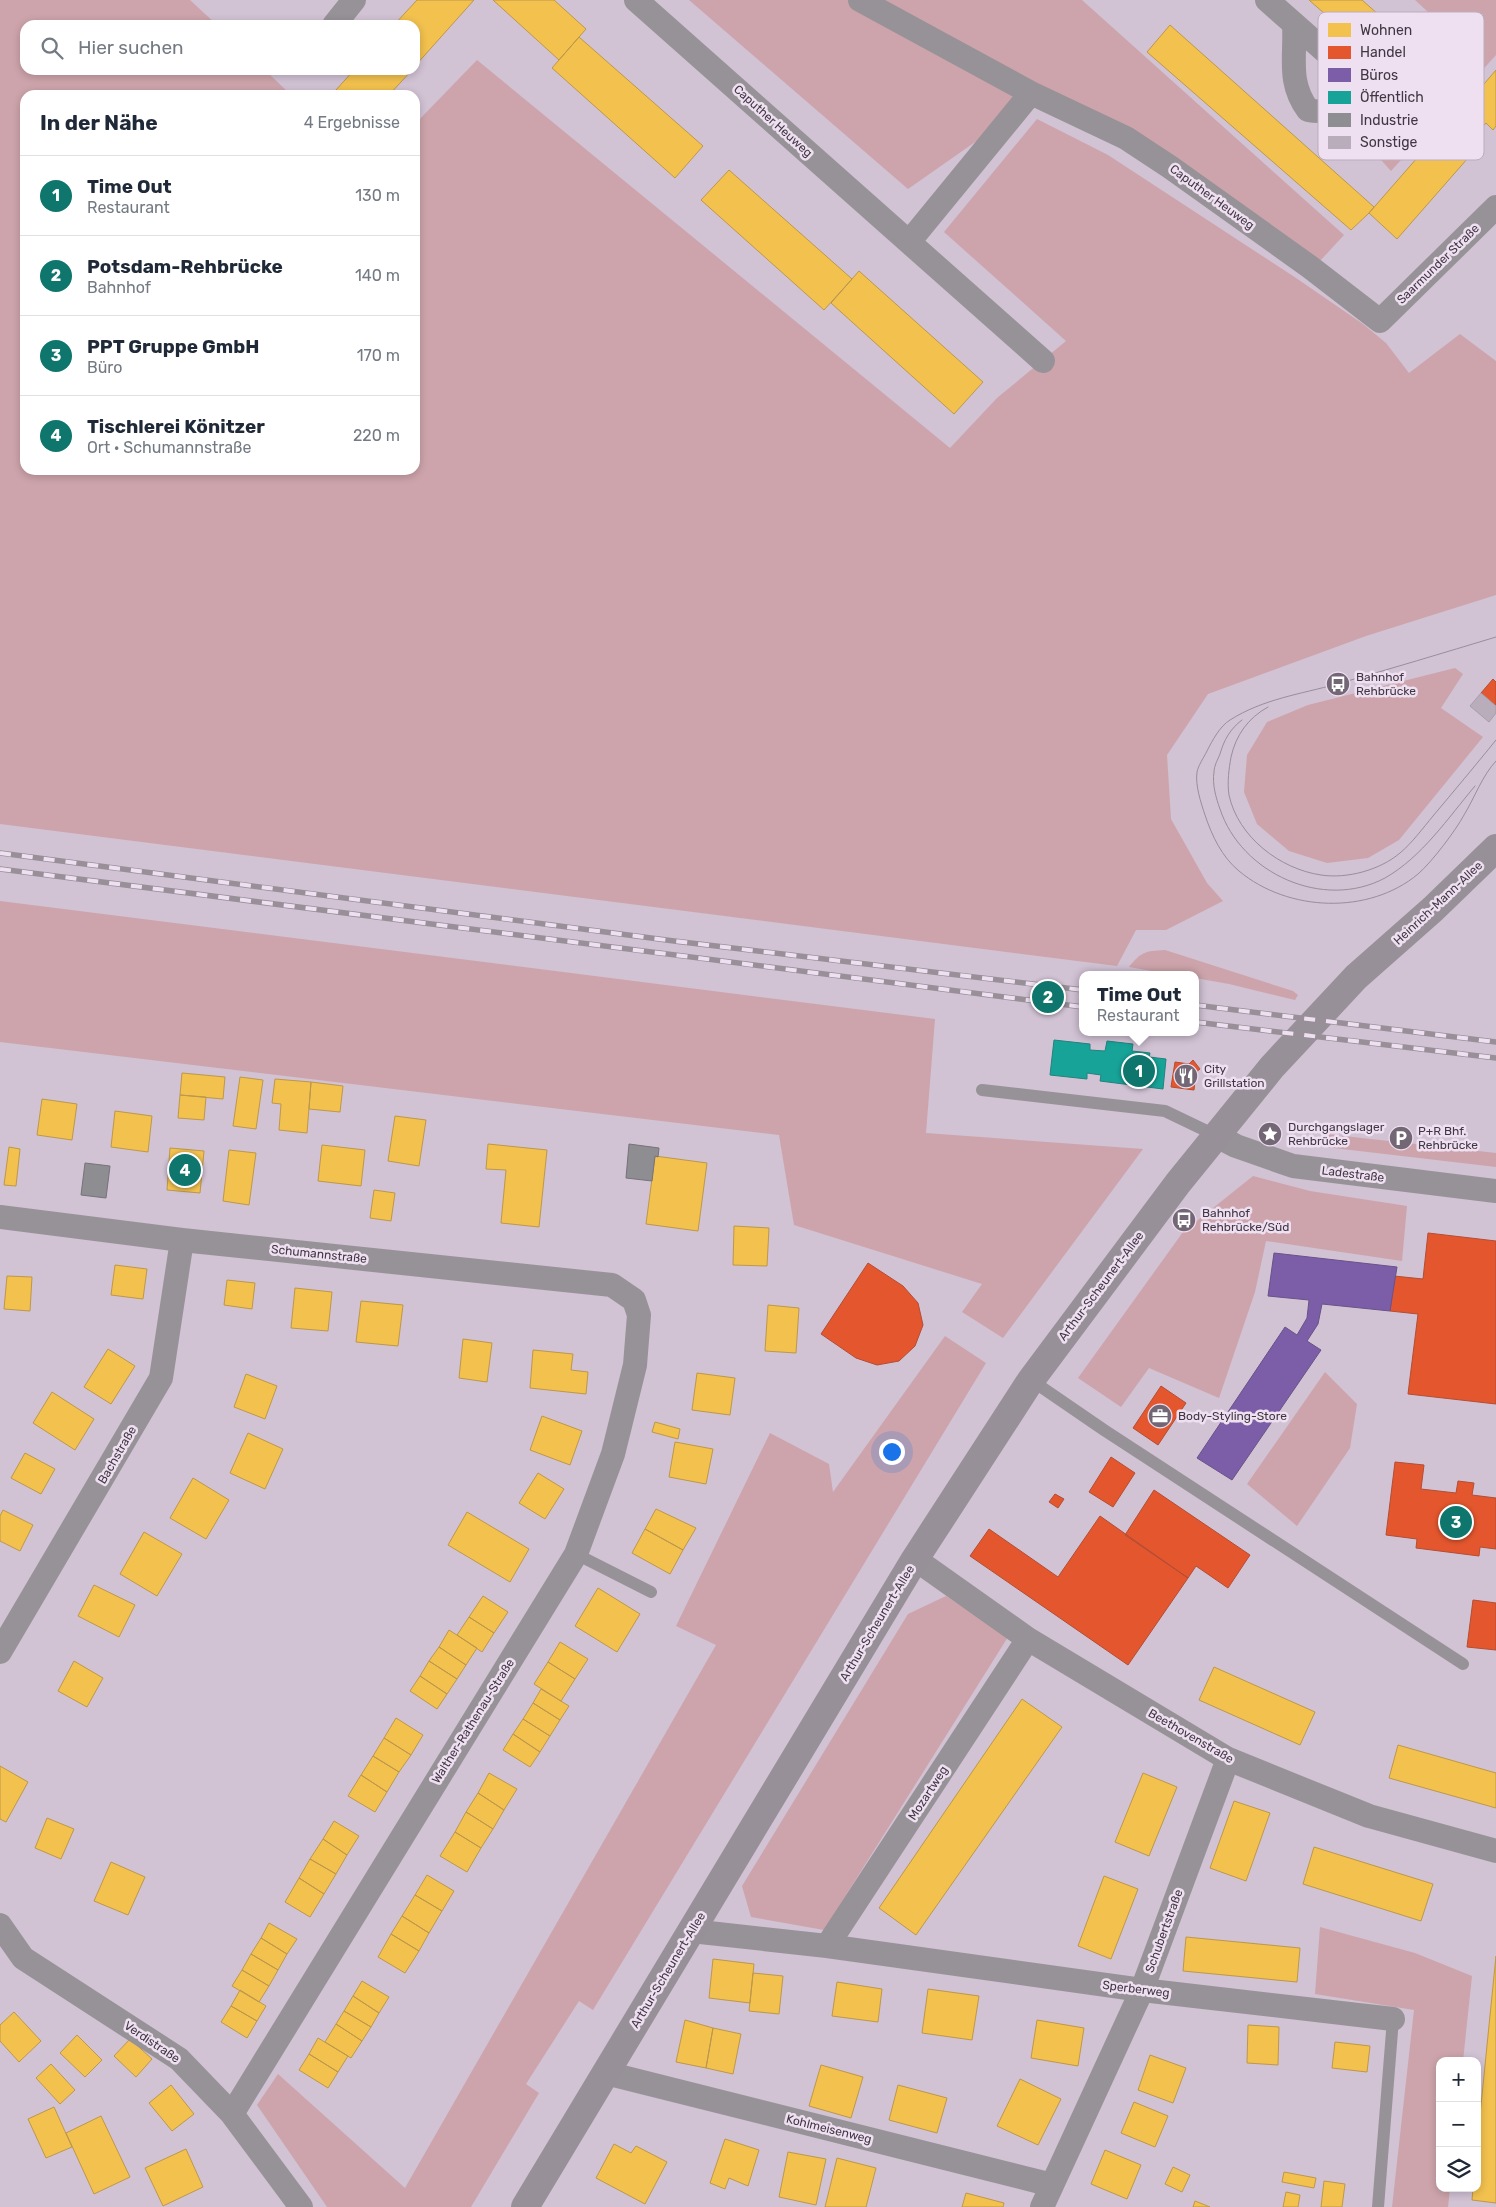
<!DOCTYPE html>
<html lang="de">
<head>
<meta charset="utf-8">
<style>
	:root { --surface:#fff; --page:#f2f2f3; --text:#1f2937; --muted:#747a83; --line:#e0e1e3; --accent:#0f766e }
	body { margin:0; font-family:Rubik,sans-serif; background:var(--page); color:var(--text) }
	.controls { position:absolute; right:15px; bottom:15px; display:grid; overflow:hidden; border-radius:10px; box-shadow:0 2px 8px #0003 }
	.controls button { width:45px; height:45px; display:grid; place-items:center; padding:0; border:0; border-bottom:1px solid var(--line); background:var(--surface); color:var(--text); font:25px sans-serif }
	.you { position:absolute; left:891px; top:1451px; width:18px; height:18px; margin:-12px; border:4px solid #fff; border-radius:50%; background:#1a73e8; box-shadow:0 0 0 8px #1a73e833 }
	.badge { display:grid; place-items:center; width:32px; height:32px; border-radius:50%; background:var(--accent); color:#fff; font-size:16px; font-weight:700 }
	.pin { position:absolute; translate:-50% -50%; border:2px solid #fff; box-shadow:0 1px 5px #0006 }
	.popup { position:absolute; left:1079px; top:971px; width:120px; height:65px; box-sizing:border-box; display:grid; place-content:center; border-radius:10px; background:var(--surface); filter:drop-shadow(0 1px 4px #0005); font-size:16px; white-space:nowrap; color:var(--muted) }
	.popup b { font-size:19px; color:var(--text) }
	.popup::after { content:''; position:absolute; left:50%; top:100%; margin-left:-10px; border:10px solid transparent; border-top-color:var(--surface) }
	.list { margin:0; padding:0; list-style:none }
	h2 { display:flex; justify-content:space-between; align-items:center; height:65px; margin:0; padding:0 20px; font-size:21px }
	h2 small { font-size:16px; font-weight:400; color:var(--muted) }
	.list li { display:grid; grid-template-columns:32px 1fr auto; gap:15px; align-items:center; box-sizing:border-box; height:80px; padding:0 20px; border-top:1px solid var(--line) }
	.list b { display:block; font-size:19px; white-space:nowrap }
	.list p { margin:0; font-size:16px; white-space:nowrap; color:var(--muted) }
	.list em { font-size:16px; font-style:normal; color:var(--muted) }
	.icon { flex:none; width:28px; height:28px; fill:none; stroke:currentColor; stroke-width:2; stroke-linecap:round; stroke-linejoin:round }
	.map { position:relative; flex:none; width:1496px; height:2207px; overflow:hidden }
	.search { position:absolute; background:var(--surface); box-shadow:0 2px 8px #0003; left:20px; top:20px; width:400px; height:55px; display:flex; align-items:center; gap:12px; box-sizing:border-box; padding:0 18px; border-radius:15px; color:var(--muted); font-size:19px }
	.panel { position:absolute; background:var(--surface); box-shadow:0 2px 8px #0003; left:20px; top:90px; width:400px; height:385px; border-radius:15px }
	.map>svg:first-child { display:block }
</style>
</head>
<body>
<div class="map">
<svg width="1496" height="2207" viewBox="0 0 1496 2207">
	<rect width="100%" height="100%" fill="#d1c2d4"/>
	<path fill="#cda4ab" d="M0 0H190L217 25H25V70H265L291 95H25V470H415V124L477 60 950 448 997 398 1066 341 944 232 1037 119 1108 155 1296 278 1363 324 1386 343 1409 373 1460 334 1496 361V595L1366 636 1208 694 1167 755 1171 819 1207 883 1223 901 1166 930H1136L1117 966 0 824Z
		M689 0H1082L1344 235 1320 261 1048 91 908 189Z
		M1415 0H1496V55L1391 171 1374 152 1377 92 1440 23Z
		M1455 668 1463 674 1441 708 1483 737 1399 840 1368 858 1327 863 1289 851 1257 824 1244 792 1247 755 1267 722 1308 705Z
		M0 901 935 1019 926 1133 1143 1149 1003 1338 962 1312 982 1284 794 1225 779 1135 0 1042Z
		M1165 950 1293 991 1298 995 1295 1000 1229 984 1195 978V975H1174L1129 967C1141 952 1145 951 1165 950Z
		M1326 1134 1496 1153V1167L1325 1147Z
		M1253 1176 1310 1191 1407 1206 1402 1261 1266 1241 1255 1292 1219 1398 1149 1368 1121 1407 1078 1378 1183 1232Z
		M945 1336 986 1363 593 2010 579 2001 526 2084 539 2093 471 2207H327L257 2105 278 2074 405 2188 716 1645 676 1626 770 1433 829 1464 833 1492Z
		M1325 1372 1357 1404 1350 1448 1297 1526 1247 1484Z
		M946 1596 1008 1637 824 1930 751 1917 742 1886 908 1614Z
		M1320 1927 1415 1953 1472 1976 1463 2061H1440V2188H1450L1448 2207H1392L1414 2010 1315 1994Z"/>
	<path fill="#f2c14e" stroke="#bd974b" d="M417 0H474L415 66V25H394Z
		M493 0H554L586 29 559 60Z
		M1309 0H1362L1404 37 1381 63Z
		M1170 25 1374 207 1369 213 1351 230 1147 52Z
		M579 37 703 146 675 178 552 68Z
		M354 70H412L389 95H339L335 91Z
		M1496 70V126L1493 130 1486 123 1477 133 1463 120 1472 110 1466 105Z
		M1463 120 1477 133 1467 143 1475 150 1397 239 1369 213 1445 126 1452 132Z
		M729 170 852 279 824 310 701 200Z
		M859 271 983 382 954 414 831 303Z
		M182 1073 225 1077 223 1099 180 1095Z
		M240 1077 263 1080 256 1129 233 1126Z
		M275 1079 311 1082 307 1133 279 1130 281 1104 272 1103Z
		M311 1082 343 1086 340 1112 309 1109Z
		M180 1095 206 1097 204 1120 178 1118Z
		M42 1099 77 1104 72 1140 37 1135Z
		M115 1111 152 1116 148 1152 111 1147Z
		M395 1116 426 1120 419 1166 388 1161Z
		M488 1144 547 1150 539 1227 501 1223 506 1170 486 1169Z
		M322 1145 365 1150 361 1186 318 1181Z
		M9 1147 20 1149 16 1186 4 1185Z
		M170 1148 204 1151 200 1193 167 1190Z
		M229 1150 256 1153 249 1205 223 1201Z
		M655 1156 707 1163 698 1231 646 1224Z
		M374 1190 395 1193 391 1221 370 1218Z
		M734 1226 769 1228 767 1266 733 1265Z
		M115 1265 147 1269 143 1299 111 1295Z
		M7 1276 32 1277 30 1311 4 1309Z
		M227 1280 255 1283 252 1309 224 1305Z
		M295 1288 332 1292 328 1331 291 1328Z
		M361 1301 403 1305 398 1346 356 1342Z
		M768 1305 799 1308 796 1353 765 1351Z
		M463 1339 492 1343 487 1382 459 1378Z
		M108 1349 135 1366 111 1404 84 1387Z
		M533 1350 573 1354 571 1370 588 1372 586 1394 530 1388Z
		M697 1373 735 1378 730 1415 692 1410Z
		M246 1374 277 1386 265 1419 234 1407Z
		M52 1392 94 1419 75 1450 33 1423Z
		M542 1416 582 1431 570 1465 530 1450Z
		M655 1422 680 1429 678 1439 652 1432Z
		M248 1433 283 1449 265 1489 230 1473Z
		M675 1442 713 1449 706 1484 669 1477Z
		M25 1453 55 1469 41 1494 11 1478Z
		M538 1473 564 1489 545 1519 519 1503Z
		M193 1478 229 1500 206 1539 170 1518Z
		M656 1509 696 1528 683 1550 645 1529Z
		M3 1510 33 1525 20 1551 0 1541V1516Z
		M467 1512 529 1549 510 1582 448 1545Z
		M645 1529 683 1550 670 1574 632 1553Z
		M144 1532 182 1554 157 1596 120 1574Z
		M94 1585 135 1605 119 1637 78 1616Z
		M598 1588 640 1614 617 1652 575 1626Z
		M483 1596 508 1612 494 1633 469 1617Z
		M469 1617 494 1633 482 1652 457 1635Z
		M449 1630 477 1648 466 1665 439 1647Z
		M560 1642 588 1659 575 1679 548 1662Z
		M439 1647 466 1665 457 1679 429 1661Z
		M74 1661 103 1678 87 1707 58 1691Z
		M429 1661 457 1679 447 1694 420 1676Z
		M548 1662 575 1679 561 1701 534 1684Z
		M1214 1667 1315 1712 1300 1745 1199 1700Z
		M420 1676 447 1694 437 1709 410 1691Z
		M541 1689 569 1706 560 1720 533 1703Z
		M1022 1699 1062 1727 916 1935 879 1908Z
		M533 1703 560 1720 550 1736 523 1719Z
		M396 1718 423 1735 411 1755 384 1738Z
		M523 1719 550 1736 540 1752 513 1734Z
		M513 1734 540 1752 530 1767 503 1750Z
		M384 1738 411 1755 399 1772 373 1756Z
		M1398 1745 1496 1773V1808L1389 1778Z
		M373 1756 399 1772 387 1792 361 1775Z
		M0 1766 28 1782 6 1822 0 1819Z
		M489 1773 517 1789 504 1810 478 1793Z
		M1143 1773 1177 1787 1149 1856 1115 1842Z
		M361 1775 387 1792 375 1812 348 1796Z
		M478 1793 504 1810 493 1829 466 1812Z
		M1234 1801 1270 1813 1246 1881 1210 1868Z
		M466 1812 493 1829 481 1848 455 1832Z
		M47 1818 74 1829 61 1859 35 1848Z
		M334 1821 359 1836 347 1855 323 1839Z
		M455 1832 481 1848 467 1872 440 1856Z
		M323 1839 347 1855 336 1874 310 1859Z
		M1314 1847 1433 1884 1421 1921 1303 1884Z
		M310 1859 336 1874 324 1894 299 1878Z
		M111 1862 145 1877 128 1915 94 1901Z
		M427 1875 454 1891 442 1911 415 1895Z
		M1104 1876 1138 1889 1111 1959 1078 1946Z
		M299 1878 324 1894 310 1917 285 1902Z
		M415 1895 442 1911 429 1933 402 1916Z
		M402 1916 429 1933 419 1951 391 1934Z
		M269 1923 297 1939 287 1954 261 1938Z
		M391 1934 419 1951 405 1973 378 1957Z
		M1186 1937 1300 1948 1297 1982 1183 1971Z
		M261 1938 287 1954 278 1970 251 1954Z
		M251 1954 278 1970 269 1986 242 1970Z
		M1496 1956V2203L1472 2200 1473 2188H1477V2145Z
		M713 1959 754 1964 750 2003 709 1998Z
		M242 1970 269 1986 259 2002 232 1986Z
		M753 1973 783 1976 779 2014 749 2011Z
		M362 1981 389 1997 379 2013 353 1996Z
		M837 1982 882 1989 878 2022 832 2016Z
		M928 1989 979 1996 972 2040 922 2033Z
		M240 1990 266 2006 257 2021 231 2006Z
		M353 1996 379 2013 371 2027 344 2011Z
		M231 2006 257 2021 247 2038 221 2022Z
		M344 2011 371 2027 362 2041 336 2024Z
		M14 2012 41 2041 19 2062 0 2041V2025Z
		M685 2020 713 2028 706 2068 676 2062Z
		M1037 2020 1084 2028 1078 2066 1031 2058Z
		M336 2024 362 2041 351 2058 325 2042Z
		M1248 2025 1279 2027 1278 2065 1247 2063Z
		M713 2028 741 2034 733 2074 706 2068Z
		M77 2035 102 2060 85 2077 60 2053Z
		M318 2038 348 2056 338 2072 309 2054Z
		M130 2039 152 2059 136 2077 114 2056Z
		M1335 2042 1370 2046 1367 2072 1332 2068Z
		M309 2054 338 2072 328 2088 299 2070Z
		M1150 2055 1186 2068 1173 2103 1138 2090Z
		M51 2064 75 2090 60 2104 36 2078Z
		M821 2065 863 2077 851 2118 809 2106Z
		M1020 2079 1061 2099 1038 2145 997 2126Z
		M171 2085 194 2114 172 2131 149 2103Z
		M898 2085 947 2098 937 2133 889 2120Z
		M1134 2102 1168 2116 1155 2147 1121 2133Z
		M54 2107 72 2147 46 2158 28 2119Z
		M101 2116 130 2177 94 2194 66 2133Z
		M725 2139 759 2150 748 2186 729 2178 725 2189 710 2183Z
		M614 2144 631 2153 636 2146 667 2162 645 2204 596 2178Z
		M186 2149 203 2187 163 2206 145 2168Z
		M1105 2150 1141 2165 1127 2199 1091 2184Z
		M788 2152 826 2159 816 2205 779 2197Z
		M837 2158 876 2168 866 2207H825Z
		M1173 2167 1190 2175 1182 2192 1165 2184Z
		M1284 2172 1316 2178 1314 2188 1282 2182Z
		M1324 2181 1345 2184 1342 2207H1321Z
		M1286 2192 1300 2195 1298 2207H1283Z
		M966 2193 1004 2203 1003 2207H962Z
		M1195 2201 1210 2207H1193Z"/>
	<path fill="#e4572e" stroke="#b34d34" d="M1493 679 1496 682V706L1481 693Z
		M1193 1060 1200 1069 1196 1072 1194 1090 1171 1087 1175 1062 1189 1064Z
		M1428 1233 1496 1241V1404L1408 1394 1418 1314 1390 1311 1394 1276 1423 1279Z
		M868 1263 903 1286 918 1303 923 1325 915 1346 899 1361 877 1365 856 1358 821 1334Z
		M1161 1386 1186 1403 1158 1445 1133 1428Z
		M1111 1457 1135 1473 1113 1507 1089 1492Z
		M1395 1462 1424 1465 1421 1489 1456 1493 1458 1481 1474 1483 1472 1495 1496 1498V1549L1480 1547 1479 1556 1416 1548 1417 1539 1386 1535Z
		M1154 1490 1250 1555 1228 1588 1196 1566 1188 1578 1125 1535Z
		M1055 1494 1064 1499 1058 1508 1049 1502Z
		M1100 1516 1188 1578 1128 1665 970 1556 989 1529 1058 1577Z
		M1473 1600 1496 1603V1650L1467 1647Z"/>
	<path fill="#7b5ea7" stroke="#6a5289" d="M1274 1253 1397 1267 1390 1311 1322 1304 1318 1324 1307 1341 1321 1350 1232 1480 1197 1458 1285 1327 1297 1335 1307 1318 1309 1300 1268 1296Z"/>
	<path fill="#17a398" stroke="#24827e" d="M1054 1040 1090 1044V1050L1105 1051 1107 1041 1133 1044 1132 1051 1150 1053 1149 1057 1166 1059 1163 1089 1100 1081 1101 1075 1087 1073V1079L1050 1075Z"/>
	<path fill="#8d8d92" stroke="#76737a" d="M629 1144 659 1148 658 1157 655 1156 652 1181 626 1178Z
		M85 1163 110 1166 106 1198 81 1195Z"/>
	<path fill="#b9adbb" stroke="#a99dab" d="M1481 693 1496 706V713L1489 722 1470 706Z"/>
	<g fill="none" stroke-linecap="round" stroke-linejoin="round">
		<path stroke="#979298" stroke-width="12" d="M982 1090 1165 1111 1215 1135
			M1031 1380 1104 1430 1463 1664
			M576 1554 651 1592
			M1378 2207 1393 2019"/>
		<path stroke="#979298" stroke-width="24" d="M636 0 1043 361
			M860 0 1031 93 1126 138 1170 167 1310 267 1380 321 1496 207
			M1267 0 1343 67C1354 96 1339 116 1308 110 1287 82 1296 56 1294 24
			M334 25 354 0
			M909 242 1031 93
			M1215 1135 1236 1146 1293 1166 1496 1191
			M0 1217 182 1240 612 1285 634 1300 639 1315 635 1365 613 1454 576 1554 232 2114
			M915 1559 1028 1639 1228 1759 1369 1816 1496 1851
			M0 1652 161 1378 182 1240
			M0 1925 23 1958 179 2059 232 2114 301 2207
			M691 1931 827 1946 1142 1990 1393 2019
			M827 1946 1028 1639
			M606 2073 1052 2185
			M1042 2207 1142 1990 1228 1759"/>
		<path stroke="#979098" stroke-width="28" d="M525 2207 915 1559 1031 1380 1178 1183 1272 1067 1356 977 1433 909 1496 848"/>
		<path stroke="#988f99" stroke-width="1" d="M1496 637C1443 653 1390 669 1337 684 1301 694 1263 699 1230 720 1220 726 1212 741 1207 751 1204 757 1198 766 1197 772 1195 785 1201 803 1205 815 1212 836 1222 857 1239 871 1288 912 1369 915 1418 874 1432 862 1456 830 1464 815 1475 797 1482 776 1496 761
			M1268 707C1248 718 1236 735 1231 757 1229 769 1227 782 1229 795 1238 837 1280 869 1321 875 1347 879 1380 870 1400 853 1412 843 1423 828 1433 816 1454 791 1475 766 1496 740
			M1242 720C1230 729 1224 740 1220 754 1218 759 1214 766 1214 772 1212 784 1216 798 1220 809 1241 873 1323 911 1385 878 1422 857 1448 818 1475 786"/>
		<g stroke="#988f99" stroke-width="5.5">
			<path id="rail" d="M0 853 674 941 1083 990
				M0 869 1083 1007
				M1195 1005 1496 1042
				M1195 1022 1496 1058"/>
		</g>
		<use href="#rail" stroke="#efe0f1" stroke-width="4" stroke-dasharray="11" stroke-linecap="butt"/>
	</g>
	<defs>
		<g id="bus-disc" transform="scale(1.25)"><circle r="9.5" fill="#736776" stroke="#efe0f1"/><path d="M-5-6H5V4H4V6H2V4H-2V6H-4V4H-5ZM-3.5-4V0h7V-4ZM-3.5 1.2v1.5H-2V1.2ZM2 1.2v1.5H3.5V1.2Z" fill="#fff"/></g>
		<g id="restaurant-disc" transform="scale(1.25)"><circle r="9.5" fill="#736776" stroke="#efe0f1"/><path d="M-5-6h1v4h1v-4h1v4h1v-4h1v5L-1.5 .5V6h-2V.5L-5-1ZM5-6V6H3V1.5H1.5Q1.5-4 5-6Z" fill="#fff"/></g>
		<g id="sight-disc" transform="scale(1.25)"><circle r="9.5" fill="#736776" stroke="#efe0f1"/><path d="M0-6L1.8-2.2L6-1.7L2.9 1.2L3.7 5.4L0 3.3L-3.7 5.4L-2.9 1.2L-6-1.7L-1.8-2.2Z" fill="#fff"/></g>
		<g id="parking-disc" transform="scale(1.25)"><circle r="9.5" fill="#736776" stroke="#efe0f1"/><path d="M-3.5-5.5H1a3.5 3.5 0 0 1 0 7H-1V5.5H-3.5ZM-1-3.4V-.6H.8a1.4 1.4 0 0 0 0-2.8Z" fill="#fff"/></g>
		<g id="office-disc" transform="scale(1.25)"><circle r="9.5" fill="#736776" stroke="#efe0f1"/><path d="M-6-3h4V-5.5h4V-3h4V5H-6ZM-1-4.5V-3h2v-1.5ZM-6 0V1H6V0Z" fill="#fff"/></g>
	</defs>
	<g fill-rule="evenodd">
		<use href="#bus-disc" x="1338" y="684"/>
		<use href="#restaurant-disc" x="1186" y="1076"/>
		<use href="#sight-disc" x="1270" y="1134"/>
		<use href="#parking-disc" x="1401" y="1138"/>
		<use href="#bus-disc" x="1184" y="1220"/>
		<use href="#office-disc" x="1160" y="1416"/>
	</g>
	<g text-anchor="middle" dominant-baseline="central" stroke-width="5" stroke-linejoin="round" paint-order="stroke">
		<g font-size="12" fill="#413643" stroke="#efe0f1">
			<text transform="translate(773 121) rotate(42)">Caputher Heuweg</text>
			<text transform="translate(1212 197) rotate(36)">Caputher Heuweg</text>
			<text transform="translate(1438 264) rotate(-44)">Saarmunder Straße</text>
			<text transform="translate(1438 903) rotate(-43)">Heinrich-Mann-Allee</text>
			<text transform="translate(1353 1174) rotate(7)">Ladestraße</text>
			<text transform="translate(319 1254) rotate(6)">Schumannstraße</text>
			<text transform="translate(1101 1286) rotate(-53)">Arthur-Scheunert-Allee</text>
			<text transform="translate(117 1455) rotate(-60)">Bachstraße</text>
			<text transform="translate(877 1623) rotate(-59)">Arthur-Scheunert-Allee</text>
			<text transform="translate(473 1721) rotate(-58)">Walther-Rathenau-Straße</text>
			<text transform="translate(1191 1736) rotate(30)">Beethovenstraße</text>
			<text transform="translate(928 1793) rotate(-57)">Mozartweg</text>
			<text transform="translate(1164 1931) rotate(-70)">Schubertstraße</text>
			<text transform="translate(668 1970) rotate(-59)">Arthur-Scheunert-Allee</text>
			<text transform="translate(1136 1989) rotate(7)">Sperberweg</text>
			<text transform="translate(152 2042) rotate(34)">Verdistraße</text>
			<text transform="translate(829 2129) rotate(14)">Kohlmeisenweg</text>
		</g>
		<g font-size="12" fill="#413643" stroke="#efe0f1" text-anchor="start">
			<text x="1356" y="677">Bahnhof<tspan x="1356" dy="14">Rehbrücke</tspan></text>
			<text x="1204" y="1069">City<tspan x="1204" dy="14">Grillstation</tspan></text>
			<text x="1288" y="1127">Durchgangslager<tspan x="1288" dy="14">Rehbrücke</tspan></text>
			<text x="1418" y="1131">P+R Bhf.<tspan x="1418" dy="14">Rehbrücke</tspan></text>
			<text x="1202" y="1213">Bahnhof<tspan x="1202" dy="14">Rehbrücke/Süd</tspan></text>
			<text x="1178" y="1416">Body-Styling-Store</text>
		</g>
	</g>
	<rect x="1318" y="12" width="166" height="148" rx="8" fill="#efe0f1" stroke="#bbadbd" stroke-width="1"/>
	<rect x="1328" y="23" width="23" height="14" fill="#f2c14e"/>
	<rect x="1328" y="46" width="23" height="13" fill="#e4572e"/>
	<rect x="1328" y="68" width="23" height="14" fill="#7b5ea7"/>
	<rect x="1328" y="91" width="23" height="13" fill="#17a398"/>
	<rect x="1328" y="113" width="23" height="14" fill="#8d8d92"/>
	<rect x="1328" y="136" width="23" height="13" fill="#b9adbb"/>
	<g font-size="14" fill="#413643">
		<text x="1360" y="35">Wohnen</text>
		<text x="1360" y="57">Handel</text>
		<text x="1360" y="80">Büros</text>
		<text x="1360" y="102">Öffentlich</text>
		<text x="1360" y="125">Industrie</text>
		<text x="1360" y="147">Sonstige</text>
	</g>
</svg>
<div class="controls">
<button>+</button>
<button>−</button>
<button><svg class="icon" aria-label="layers" viewBox="0 0 24 24"><path d="M12 4l9 5-9 5-9-5zM3 14l9 5 9-5"/></svg></button>
</div>
<div class="you"></div>
<div class="pin badge" style="left:1139px;top:1071px">1</div>
<div class="popup"><b>Time Out</b>Restaurant</div>
<div class="pin badge" style="left:1048px;top:997px">2</div>
<div class="pin badge" style="left:1456px;top:1522px">3</div>
<div class="pin badge" style="left:185px;top:1170px">4</div>
<div class="search"><svg class="icon" aria-label="search" viewBox="0 0 24 24"><circle cx="10" cy="10" r="6"/><path d="M15 15l6 6"/></svg>Hier suchen</div>
<section class="panel">
<h2>In der Nähe<small>4 Ergebnisse</small></h2>
<ul class="list">
<li><span class="badge">1</span><div><b>Time Out</b><p>Restaurant</p></div><em>130 m</em></li>
<li><span class="badge">2</span><div><b>Potsdam-Rehbrücke</b><p>Bahnhof</p></div><em>140 m</em></li>
<li><span class="badge">3</span><div><b>PPT Gruppe GmbH</b><p>Büro</p></div><em>170 m</em></li>
<li><span class="badge">4</span><div><b>Tischlerei Könitzer</b><p>Ort · Schumannstraße</p></div><em>220 m</em></li>
</ul>
</section>
</div>
</body>
</html>
